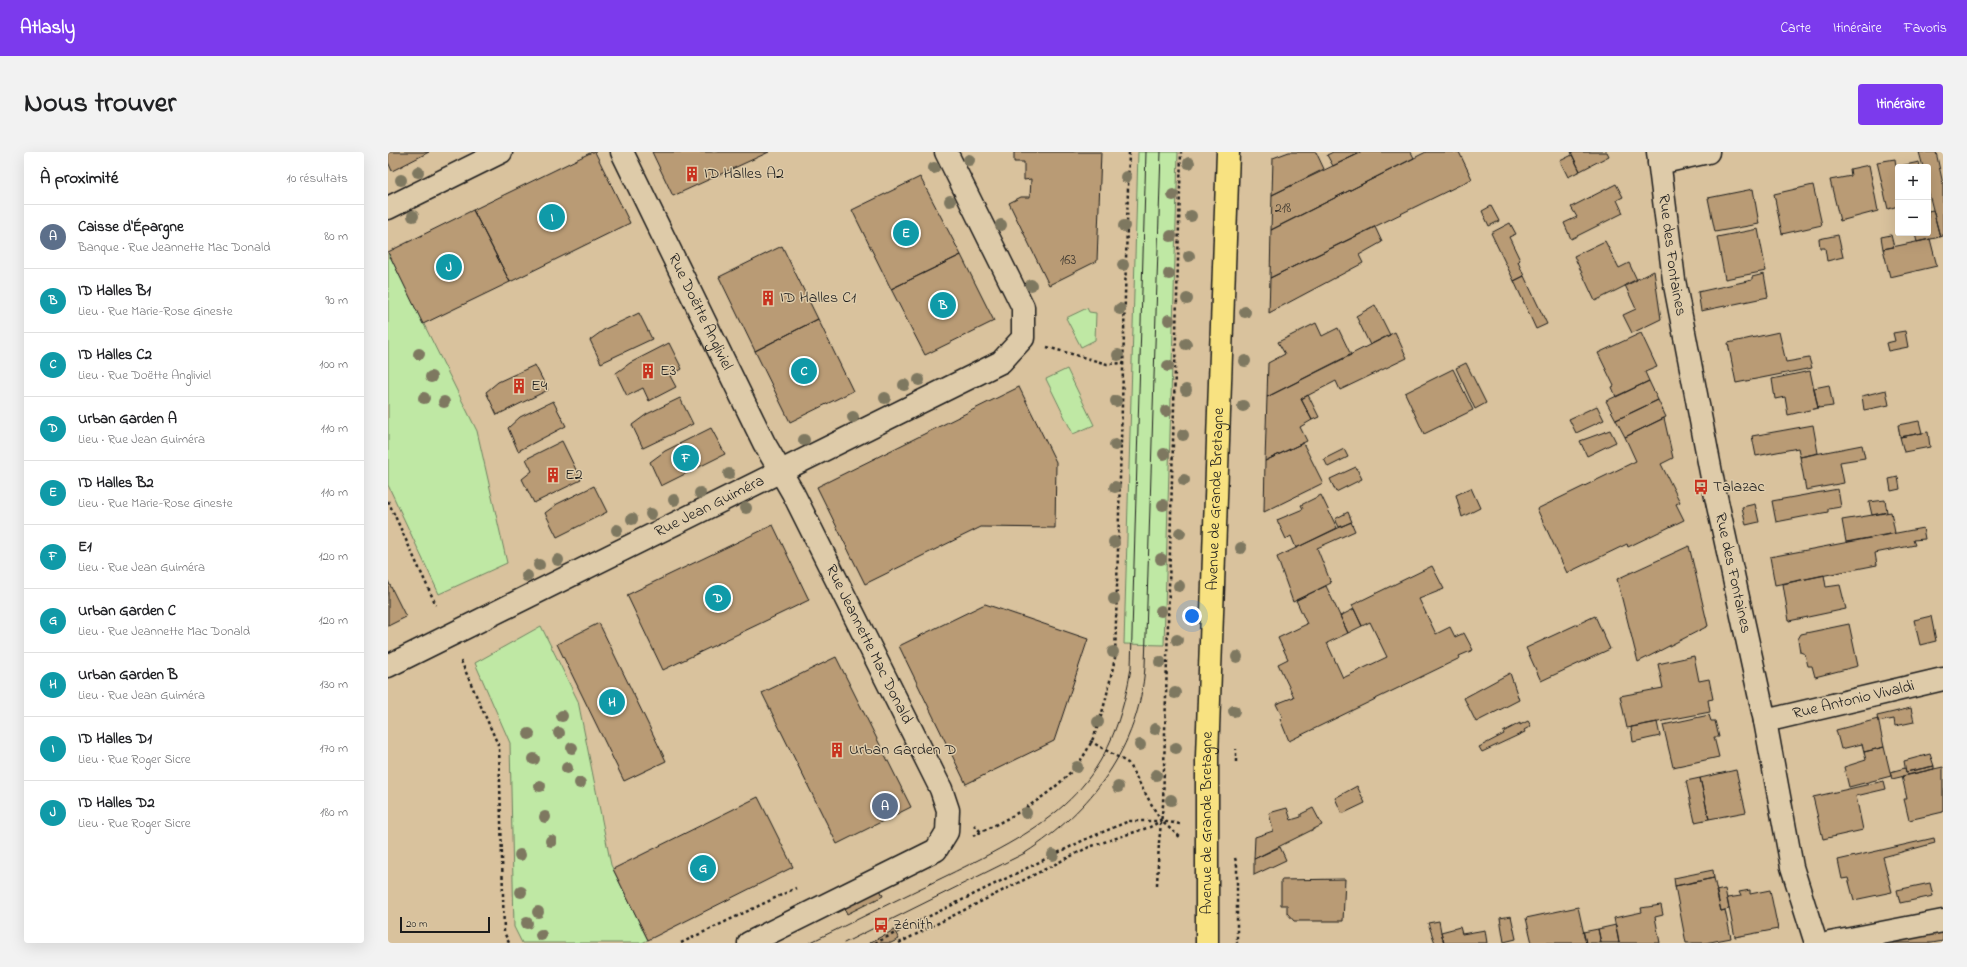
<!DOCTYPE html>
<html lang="fr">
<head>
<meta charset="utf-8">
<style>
	:root { --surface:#fff; --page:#f2f2f2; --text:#202124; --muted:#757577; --line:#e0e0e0; --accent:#7c3aed }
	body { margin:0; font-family:"Indie Flower",sans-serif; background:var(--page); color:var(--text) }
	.controls { position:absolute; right:12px; top:12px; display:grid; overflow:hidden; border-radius:4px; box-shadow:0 4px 16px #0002 }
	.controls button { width:36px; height:36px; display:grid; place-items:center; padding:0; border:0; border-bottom:1px solid var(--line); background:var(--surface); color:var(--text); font:20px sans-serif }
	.scale { position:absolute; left:12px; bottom:10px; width:90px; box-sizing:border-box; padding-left:4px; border:2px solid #1c1c1c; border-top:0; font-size:11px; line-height:14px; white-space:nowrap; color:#1c1c1c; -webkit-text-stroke:3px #decba9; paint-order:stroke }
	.you { position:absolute; left:804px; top:464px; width:14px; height:14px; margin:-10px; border:3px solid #fff; border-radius:50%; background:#1a73e8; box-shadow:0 0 0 6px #1a73e833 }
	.badge { display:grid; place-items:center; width:26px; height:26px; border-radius:50%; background:var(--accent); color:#fff; font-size:13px; font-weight:700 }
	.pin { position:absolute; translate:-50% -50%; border:2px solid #fff; box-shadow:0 1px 4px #0006 }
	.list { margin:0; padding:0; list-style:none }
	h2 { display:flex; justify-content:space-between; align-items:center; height:52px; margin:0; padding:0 16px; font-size:17px }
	h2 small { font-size:13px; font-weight:400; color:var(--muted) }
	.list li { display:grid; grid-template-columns:26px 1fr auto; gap:12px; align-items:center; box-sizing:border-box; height:64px; padding:0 16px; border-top:1px solid var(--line) }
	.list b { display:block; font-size:15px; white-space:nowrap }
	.list p { margin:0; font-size:13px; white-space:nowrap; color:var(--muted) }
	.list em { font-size:13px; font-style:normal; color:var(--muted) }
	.map { position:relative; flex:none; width:1555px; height:791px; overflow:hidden; border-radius:4px }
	header { display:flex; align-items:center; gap:24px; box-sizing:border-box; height:56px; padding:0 20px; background:var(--accent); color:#fff }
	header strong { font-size:19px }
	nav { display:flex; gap:22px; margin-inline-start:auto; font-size:14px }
	.intro { display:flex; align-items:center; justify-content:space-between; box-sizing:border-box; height:96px; padding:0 24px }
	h1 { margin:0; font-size:28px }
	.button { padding:10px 18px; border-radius:4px; background:var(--accent); color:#fff; font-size:14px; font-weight:700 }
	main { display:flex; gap:24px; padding:0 24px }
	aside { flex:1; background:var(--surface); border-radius:4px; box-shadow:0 4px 16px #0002 }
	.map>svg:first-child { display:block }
</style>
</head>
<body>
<header>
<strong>Atlasly</strong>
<nav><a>Carte</a><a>Itinéraire</a><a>Favoris</a></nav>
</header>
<div class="intro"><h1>Nous trouver</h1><a class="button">Itinéraire</a></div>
<main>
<aside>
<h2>À proximité<small>10 résultats</small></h2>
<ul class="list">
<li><span class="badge" style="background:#5c6f8a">A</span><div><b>Caisse d'Épargne</b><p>Banque · Rue Jeannette Mac Donald</p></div><em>80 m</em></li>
<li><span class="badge" style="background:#0f9aa8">B</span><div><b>ID Halles B1</b><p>Lieu · Rue Marie-Rose Gineste</p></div><em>90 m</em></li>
<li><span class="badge" style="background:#0f9aa8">C</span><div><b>ID Halles C2</b><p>Lieu · Rue Doëtte Angliviel</p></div><em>100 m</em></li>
<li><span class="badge" style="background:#0f9aa8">D</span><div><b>Urban Garden A</b><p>Lieu · Rue Jean Guiméra</p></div><em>110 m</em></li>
<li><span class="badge" style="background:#0f9aa8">E</span><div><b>ID Halles B2</b><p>Lieu · Rue Marie-Rose Gineste</p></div><em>110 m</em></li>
<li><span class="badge" style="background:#0f9aa8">F</span><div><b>E1</b><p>Lieu · Rue Jean Guiméra</p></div><em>120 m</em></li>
<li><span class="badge" style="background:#0f9aa8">G</span><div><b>Urban Garden C</b><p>Lieu · Rue Jeannette Mac Donald</p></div><em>120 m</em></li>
<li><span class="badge" style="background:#0f9aa8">H</span><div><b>Urban Garden B</b><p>Lieu · Rue Jean Guiméra</p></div><em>130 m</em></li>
<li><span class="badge" style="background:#0f9aa8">I</span><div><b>ID Halles D1</b><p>Lieu · Rue Roger Sicre</p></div><em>170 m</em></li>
<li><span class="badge" style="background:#0f9aa8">J</span><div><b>ID Halles D2</b><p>Lieu · Rue Roger Sicre</p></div><em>180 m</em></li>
</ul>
</aside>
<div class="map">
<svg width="1555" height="791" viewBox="0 0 1555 791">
	<rect width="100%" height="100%" fill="#d9c29d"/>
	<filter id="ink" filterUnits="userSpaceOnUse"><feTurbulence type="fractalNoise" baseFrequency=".025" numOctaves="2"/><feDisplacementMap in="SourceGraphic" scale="8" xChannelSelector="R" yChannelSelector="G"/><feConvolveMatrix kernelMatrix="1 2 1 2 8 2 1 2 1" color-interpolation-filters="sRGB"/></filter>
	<g filter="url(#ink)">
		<path fill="#bfe8a4" stroke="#6e8260" d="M750 0H790L776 493 736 492Z
			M0 100 89 279 119 411 51 442 0 333Z
			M699 156 701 160 708 161 707 188 693 195 678 166Z
			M679 217 706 273 685 282 658 227Z
			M153 474 190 549 223 713 260 788 254 791H134L126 775 122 591 87 511Z"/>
		<path fill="#b99b75" stroke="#1c1c1c" d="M0 0H41L4 19 0 10Z
			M204 0H207L242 71 122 130 85 58Z
			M264 0H381L285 44Z
			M626 0H713L709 109 661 133 621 51 633 45H642L643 27 636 28V10H626Z
			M901 0H928L936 17 884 43 885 6Z
			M945 0H974L945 14 939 3Z
			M974 0H1023L1026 6 883 78 884 43Z
			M1038 0H1071L1084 27 882 126 883 78Z
			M1183 0H1219L1221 4 1192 19Z
			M1531 0H1548L1555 32V84L1552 85 1540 38V15H1535Z
			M1184 3 1192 19 1180 25 1172 9Z
			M1507 7 1508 15 1531 10 1532 15H1510V54L1500 57 1489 10Z
			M1481 13 1490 59 1452 69 1442 28 1463 24 1462 17Z
			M532 25 573 103 503 137 464 58Z
			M1228 32 1235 45 1229 48 1235 61 1183 87 1176 71 1189 65 1183 55Z
			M1425 33 1434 73 1394 82 1386 42Z
			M1365 37 1371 72 1327 80 1320 46Z
			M1103 54 1111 69 1101 74 1094 59Z
			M85 58 122 130 35 172 0 100Z
			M1545 58 1552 85 1529 90 1527 82 1540 81V59Z
			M1122 71 1128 82 1121 85 1132 108 1130 110 1136 124 1126 129 1103 81Z
			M987 75 994 90 971 103 975 111 881 161 882 126Z
			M1370 77 1378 119 1337 127 1329 85Z
			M1450 83 1455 105 1439 109 1437 96H1432L1431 87Z
			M1503 83 1506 95 1495 97 1493 85Z
			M1542 87 1549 114 1502 125 1495 97Z
			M1217 89 1231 116 1241 111 1249 128 1207 149 1186 104Z
			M394 94 430 167 367 199 331 125Z
			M573 103 606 169 537 203 503 137Z
			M1266 119 1273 167 1244 181 1235 163 1248 157 1237 133Z
			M1376 122 1380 145 1313 159 1310 140 1364 128V125Z
			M1136 124 1159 172 1148 177 1126 129Z
			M987 153 1002 183 982 193 968 164Z
			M251 161 264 187 213 211 202 188 217 177Z
			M430 167 465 239 402 270 367 199Z
			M928 171 934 184 950 176 963 203 879 245 880 211 897 202 890 190Z
			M1517 179 1520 195 1500 199 1498 191 1507 189 1505 181Z
			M1007 180 1019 206 952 238 948 229 913 247 924 268 912 275 919 289 877 309 879 245Z
			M1391 180 1398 210 1421 206 1424 216 1348 231 1340 191Z
			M1253 181 1269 215 1257 220 1261 229 1228 245 1224 235 1226 234 1210 201Z
			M281 191 294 217 282 224 288 235 261 249 255 236 239 244 228 221 242 211Z
			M1078 211 1098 251 1087 257 1068 216Z
			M147 213 160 238 109 263 98 240 110 230Z
			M1065 217 1085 258 1036 282 1017 241Z
			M1422 219 1430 256 1400 263 1397 245 1387 247 1384 227Z
			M1261 229 1270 248 1228 268 1218 249Z
			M1441 233 1445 254 1430 256 1426 236Z
			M631 235 668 310 667 376 593 375 477 432 429 335Z
			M1498 238 1501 253 1476 258 1474 244Z
			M920 243 931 265 924 268 913 247Z
			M292 246 305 272 255 296 244 273 259 262Z
			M1270 248 1278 265 1237 285 1228 268Z
			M165 249 178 274 130 299 120 276 132 265Z
			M1209 254 1216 268 1188 281 1181 267Z
			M1276 266 1285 306 1273 312 1292 350 1288 352 1296 368 1240 395 1239 392 1179 421 1149 357 1248 309 1237 285Z
			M1531 269 1534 281 1512 285 1510 273Z
			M1425 273 1430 301 1412 305 1410 296 1368 304 1364 284Z
			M323 276 337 302 273 334 262 310 277 299Z
			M1222 278 1228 290 1199 304 1192 289Z
			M1540 280 1542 295 1516 300 1512 285Z
			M174 289 193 328 146 351 134 327 144 319 138 307Z
			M915 291 935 331 876 360 877 309Z
			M1474 293 1477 306 1452 310 1456 331 1418 338 1412 305Z
			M956 297 960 305 940 315 936 307Z
			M968 315 974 327 948 340 942 327Z
			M1510 325 1512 337 1503 339 1501 327Z
			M206 334 219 360 169 385 157 361 169 352Z
			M1083 336 1092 356 1074 365 1068 343Z
			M1450 337 1453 355 1440 357V360L1388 370 1384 349Z
			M933 343 949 376 908 396 903 384 898 387 889 368 915 357 913 353Z
			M1497 348 1499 360 1484 363 1481 350Z
			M1367 352 1371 370 1358 373 1354 355Z
			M960 360 964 370 951 375 947 367Z
			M1503 360 1507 381 1458 390 1454 368Z
			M963 370 967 379 929 396 943 431 905 450 889 405Z
			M385 373 421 448 275 518 239 443Z
			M1535 376 1537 387 1525 388 1527 393 1487 401 1489 413 1387 433 1382 405Z
			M1301 394 1320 474 1250 510 1229 427Z
			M1044 414 1056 437 1031 447 1048 482 1062 475 1067 485 1076 481 1085 498 1071 504 1072 506 901 589 892 567 895 566 888 552 906 545 890 512 900 507 890 486 919 472 908 448 938 434 960 481 939 491 955 526 999 505 982 470 974 474 964 453Z
			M1436 423 1438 435 1452 433 1458 457 1401 469 1395 432Z
			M0 429 18 465 0 474Z
			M597 452 700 487 666 589 578 632 511 494Z
			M966 457 974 474 960 481 952 464Z
			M1207 464 1222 497 1153 529 1138 496Z
			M1543 464 1548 489 1532 493 1526 468Z
			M211 471 278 609 236 629 169 492Z
			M1461 472 1470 514 1427 525 1424 514H1420L1417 502 1412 500 1410 487 1413 482Z
			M1306 504 1311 529 1321 527 1325 547 1320 548 1322 560 1239 576 1232 544 1275 536 1270 512Z
			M448 505 523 655 449 692 374 541Z
			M1122 521 1131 548 1088 570 1076 546Z
			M1523 556 1526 570 1507 574 1506 567 1490 570 1489 564Z
			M1321 563 1323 569H1327L1331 585H1326L1331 605 1285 615 1275 573Z
			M1490 567 1496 595 1476 600 1474 592 1453 597 1448 578Z
			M1140 569 1143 574 1136 578 1137 580 1094 600 1091 595 1116 582 1115 580 1132 571V573Z
			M1269 570 1272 584 1245 590 1243 575Z
			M1496 595 1503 624 1461 635 1456 615 1478 608 1476 600Z
			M1542 602 1546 614 1518 620 1516 609Z
			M1546 614V617L1504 627 1502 620 1517 616 1518 620Z
			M1555 615V660L1521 668 1516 647H1519L1514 624Z
			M1348 618 1358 660 1321 667 1312 626Z
			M1312 626 1321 667 1307 670 1298 629Z
			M1496 629 1498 637 1468 644 1475 678 1435 687 1425 645Z
			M969 634 977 651 954 662 947 646Z
			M370 645 405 715 260 788 225 717Z
			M899 656 903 668 913 665V662L925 656 934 673 866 707 867 685 885 679 881 661Z
			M1546 686 1547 691 1495 705 1504 740 1466 748 1460 726 1454 727 1450 708Z
			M892 695 898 708 866 723V707Z
			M1325 718 1326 726 1287 734 1286 726Z
			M1326 726 1333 759 1337 758 1343 786 1317 791H1298L1287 734Z
			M957 727 955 769H906L899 761V753H893V728Z
			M1542 731 1545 744 1512 751 1509 738Z
			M491 735 495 744 459 762 455 753Z
			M1337 737 1341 757 1333 759 1328 739Z
			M1362 738V742L1382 738 1390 777 1347 785 1339 746 1353 744 1351 740Z
			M1273 753 1275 763 1267 765 1272 791H1231L1226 766 1254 760 1253 756Z
			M1190 755 1198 791H1144L1138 766Z
			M1123 764 1128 787 1116 790 1112 766Z
			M1051 769 1053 780 1056 791H1047L1040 771Z
			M1228 773 1231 791H1213L1210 777Z
			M1072 775 1074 782 1097 778 1099 791H1056L1053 780Z
			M1210 777 1213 791H1198L1195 780Z
			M506 778 511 787 503 791H481Z
			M1555 778V789L1544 791H1494Z"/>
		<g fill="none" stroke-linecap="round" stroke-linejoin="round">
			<g stroke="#1c1c1c" stroke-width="25">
				<g id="minor">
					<path id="s1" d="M234 0 376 291 405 341 553 637 560 658 559 680 548 698 361 791"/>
					<path id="s2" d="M1270 0 1286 128 1325 331 1377 569 1404 715 1428 791"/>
					<path d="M1271 11 1320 0"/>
					<path d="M0 56 113 0"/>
					<path id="s3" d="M0 514 613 210 635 186V155L558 0"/>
					<path id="s4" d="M1377 569 1555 527"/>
					<path d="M1442 791 1555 769"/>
				</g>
			</g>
			<g stroke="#1c1c1c" stroke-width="25">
				<g id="major">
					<path id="s5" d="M819 791V605L840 0"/>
				</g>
			</g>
			<path stroke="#1c1c1c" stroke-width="2.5" stroke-dasharray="3 3" stroke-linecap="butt" d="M659 195 719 212 736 211
				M0 349 48 453
				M73 509 111 595 116 780 121 791
				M702 589 740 611 773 669 792 685
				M848 610V597
				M586 673 593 680
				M585 684C624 665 665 644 692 609 712 583 720 537 727 506L741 0
				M847 706 849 713V791
				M769 733 771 690 775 653 793 0
				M293 791 408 736
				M487 791 696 688 741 669H773L792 672
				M511 791 701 695 762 675 773 669"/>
			<use href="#minor" stroke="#decba9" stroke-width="22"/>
			<use href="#major" stroke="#f8e281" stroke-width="22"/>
			<path stroke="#1c1c1c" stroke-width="1" d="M421 791C467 769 512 746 558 724 662 673 723 640 743 516L758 0
				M456 791 637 701C704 658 751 595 757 515L773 0"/>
		</g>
		<g fill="#7e7861">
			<circle cx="581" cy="8" r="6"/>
			<circle cx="801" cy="11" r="6"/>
			<circle cx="546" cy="16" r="6"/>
			<circle cx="30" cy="20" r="6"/>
			<circle cx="738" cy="25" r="6"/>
			<circle cx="13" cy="28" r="6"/>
			<circle cx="785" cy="43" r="6"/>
			<circle cx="562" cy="49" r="6"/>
			<circle cx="25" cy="64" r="6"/>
			<circle cx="803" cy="64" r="6"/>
			<circle cx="613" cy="73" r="6"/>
			<circle cx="736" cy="74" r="6"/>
			<circle cx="783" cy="84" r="6"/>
			<circle cx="801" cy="104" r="6"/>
			<circle cx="735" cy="113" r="6"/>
			<circle cx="781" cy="122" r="6"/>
			<circle cx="643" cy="133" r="6"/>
			<circle cx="799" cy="147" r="6"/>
			<circle cx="732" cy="157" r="6"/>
			<circle cx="857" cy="160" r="6"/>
			<circle cx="781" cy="168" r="6"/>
			<circle cx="798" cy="192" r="6"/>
			<circle cx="31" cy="202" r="6"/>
			<circle cx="730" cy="203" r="6"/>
			<circle cx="857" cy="209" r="6"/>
			<circle cx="780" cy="214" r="6"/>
			<circle cx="43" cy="225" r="6"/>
			<circle cx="531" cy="228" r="6"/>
			<circle cx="516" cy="233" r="6"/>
			<circle cx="798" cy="238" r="6"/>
			<circle cx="36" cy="246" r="6"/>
			<circle cx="497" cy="246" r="6"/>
			<circle cx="728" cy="249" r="6"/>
			<circle cx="56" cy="250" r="6"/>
			<circle cx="855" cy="254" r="6"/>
			<circle cx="778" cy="259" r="6"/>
			<circle cx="465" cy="265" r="6"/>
			<circle cx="795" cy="283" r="6"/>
			<circle cx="416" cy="288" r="6"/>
			<circle cx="727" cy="293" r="6"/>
			<circle cx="776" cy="302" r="6"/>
			<circle cx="341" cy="322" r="6"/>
			<circle cx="796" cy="328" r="6"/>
			<circle cx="727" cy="335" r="6"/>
			<circle cx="312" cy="341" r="6"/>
			<circle cx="286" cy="348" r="6"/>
			<circle cx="775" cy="353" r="6"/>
			<circle cx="358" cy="356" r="6"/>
			<circle cx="263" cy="362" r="6"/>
			<circle cx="244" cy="367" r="6"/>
			<circle cx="229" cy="378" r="6"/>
			<circle cx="792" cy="381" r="6"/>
			<circle cx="726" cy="390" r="6"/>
			<circle cx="853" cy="396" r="6"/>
			<circle cx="773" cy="407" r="6"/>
			<circle cx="170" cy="408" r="6"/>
			<circle cx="151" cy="413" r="6"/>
			<circle cx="139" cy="424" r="6"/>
			<circle cx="791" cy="434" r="6"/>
			<circle cx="726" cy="447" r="6"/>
			<circle cx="773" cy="459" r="6"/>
			<circle cx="789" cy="488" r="6"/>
			<circle cx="725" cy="500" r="6"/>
			<circle cx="849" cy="505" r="6"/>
			<circle cx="772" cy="510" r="6"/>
			<circle cx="787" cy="541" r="6"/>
			<circle cx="846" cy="559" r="6"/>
			<circle cx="174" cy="564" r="6"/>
			<circle cx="710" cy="570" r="6"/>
			<circle cx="767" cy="577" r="6"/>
			<circle cx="171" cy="581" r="6"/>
			<circle cx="141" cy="582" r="6"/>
			<circle cx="752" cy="593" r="6"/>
			<circle cx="184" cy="596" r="6"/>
			<circle cx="788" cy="596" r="6"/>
			<circle cx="146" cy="607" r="6"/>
			<circle cx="689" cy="615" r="6"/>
			<circle cx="179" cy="616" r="6"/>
			<circle cx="768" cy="623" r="6"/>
			<circle cx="192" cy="631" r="6"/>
			<circle cx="152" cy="634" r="6"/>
			<circle cx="730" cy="635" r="6"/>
			<circle cx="783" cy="648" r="6"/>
			<circle cx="638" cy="661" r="6"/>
			<circle cx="157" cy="665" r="6"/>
			<circle cx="163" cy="689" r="6"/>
			<circle cx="132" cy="703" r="6"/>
			<circle cx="665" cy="703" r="6"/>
			<circle cx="133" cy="740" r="6"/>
			<circle cx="150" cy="760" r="6"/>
			<circle cx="139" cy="771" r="6"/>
			<circle cx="153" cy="783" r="6"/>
		</g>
	</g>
	<defs>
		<g id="building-bare" transform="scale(1.2)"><path d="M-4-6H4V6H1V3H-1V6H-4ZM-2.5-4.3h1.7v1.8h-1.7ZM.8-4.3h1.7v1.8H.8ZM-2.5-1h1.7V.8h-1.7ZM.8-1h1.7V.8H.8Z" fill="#c8321e" stroke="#decba9" stroke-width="2.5" paint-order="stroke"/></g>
		<g id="bus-bare" transform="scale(1.2)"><path d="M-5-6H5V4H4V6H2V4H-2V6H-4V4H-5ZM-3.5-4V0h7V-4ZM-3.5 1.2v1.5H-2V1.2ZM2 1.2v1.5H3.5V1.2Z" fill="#c8321e" stroke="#decba9" stroke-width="2.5" paint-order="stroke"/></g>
	</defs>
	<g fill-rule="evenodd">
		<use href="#building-bare" x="304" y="22"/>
		<use href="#building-bare" x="380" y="146"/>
		<use href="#building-bare" x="260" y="219"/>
		<use href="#building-bare" x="131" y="234"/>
		<use href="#building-bare" x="165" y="323"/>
		<use href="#bus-bare" x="1313" y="335"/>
		<use href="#building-bare" x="449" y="598"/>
		<use href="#bus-bare" x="493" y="773"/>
	</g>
	<g text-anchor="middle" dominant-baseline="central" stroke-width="3" stroke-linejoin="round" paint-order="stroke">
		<g font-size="14" fill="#433c32">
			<text x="895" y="56">218</text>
			<text x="680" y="108">163</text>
		</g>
		<g font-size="16" fill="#1c1c1c" stroke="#decba9" text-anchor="start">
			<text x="316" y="22">ID Halles A2</text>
			<text x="392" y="146">ID Halles C1</text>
			<text x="272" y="219">E3</text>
			<text x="143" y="234">E4</text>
			<text x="177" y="323">E2</text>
			<text x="1325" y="335">Talazac</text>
			<text x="461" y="598">Urban Garden D</text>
			<text x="505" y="773">Zénith</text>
		</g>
		<g font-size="16" fill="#1c1c1c" stroke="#decba9">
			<text stroke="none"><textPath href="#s2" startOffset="104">Rue des Fontaines</textPath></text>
			<text stroke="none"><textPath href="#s1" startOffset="178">Rue Doëtte Angliviel</textPath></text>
			<text stroke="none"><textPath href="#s5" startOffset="444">Avenue de Grande Bretagne</textPath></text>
			<text stroke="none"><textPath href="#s3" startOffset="359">Rue Jean Guiméra</textPath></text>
			<text stroke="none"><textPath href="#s2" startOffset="428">Rue des Fontaines</textPath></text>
			<text stroke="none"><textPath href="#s1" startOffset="551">Rue Jeannette Mac Donald</textPath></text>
			<text stroke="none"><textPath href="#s4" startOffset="91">Rue Antonio Vivaldi</textPath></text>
			<text stroke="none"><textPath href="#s5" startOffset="120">Avenue de Grande Bretagne</textPath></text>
		</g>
	</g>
</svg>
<div class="controls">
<button>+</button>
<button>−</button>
</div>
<div class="scale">20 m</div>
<div class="you"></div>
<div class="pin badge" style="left:497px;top:654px;background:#5c6f8a">A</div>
<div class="pin badge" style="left:555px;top:153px;background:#0f9aa8">B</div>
<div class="pin badge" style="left:416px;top:219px;background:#0f9aa8">C</div>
<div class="pin badge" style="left:330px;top:446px;background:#0f9aa8">D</div>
<div class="pin badge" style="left:518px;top:81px;background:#0f9aa8">E</div>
<div class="pin badge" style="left:298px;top:306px;background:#0f9aa8">F</div>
<div class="pin badge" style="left:315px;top:716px;background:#0f9aa8">G</div>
<div class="pin badge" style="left:224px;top:550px;background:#0f9aa8">H</div>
<div class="pin badge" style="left:164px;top:65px;background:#0f9aa8">I</div>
<div class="pin badge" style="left:61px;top:115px;background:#0f9aa8">J</div>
</div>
</main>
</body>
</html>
